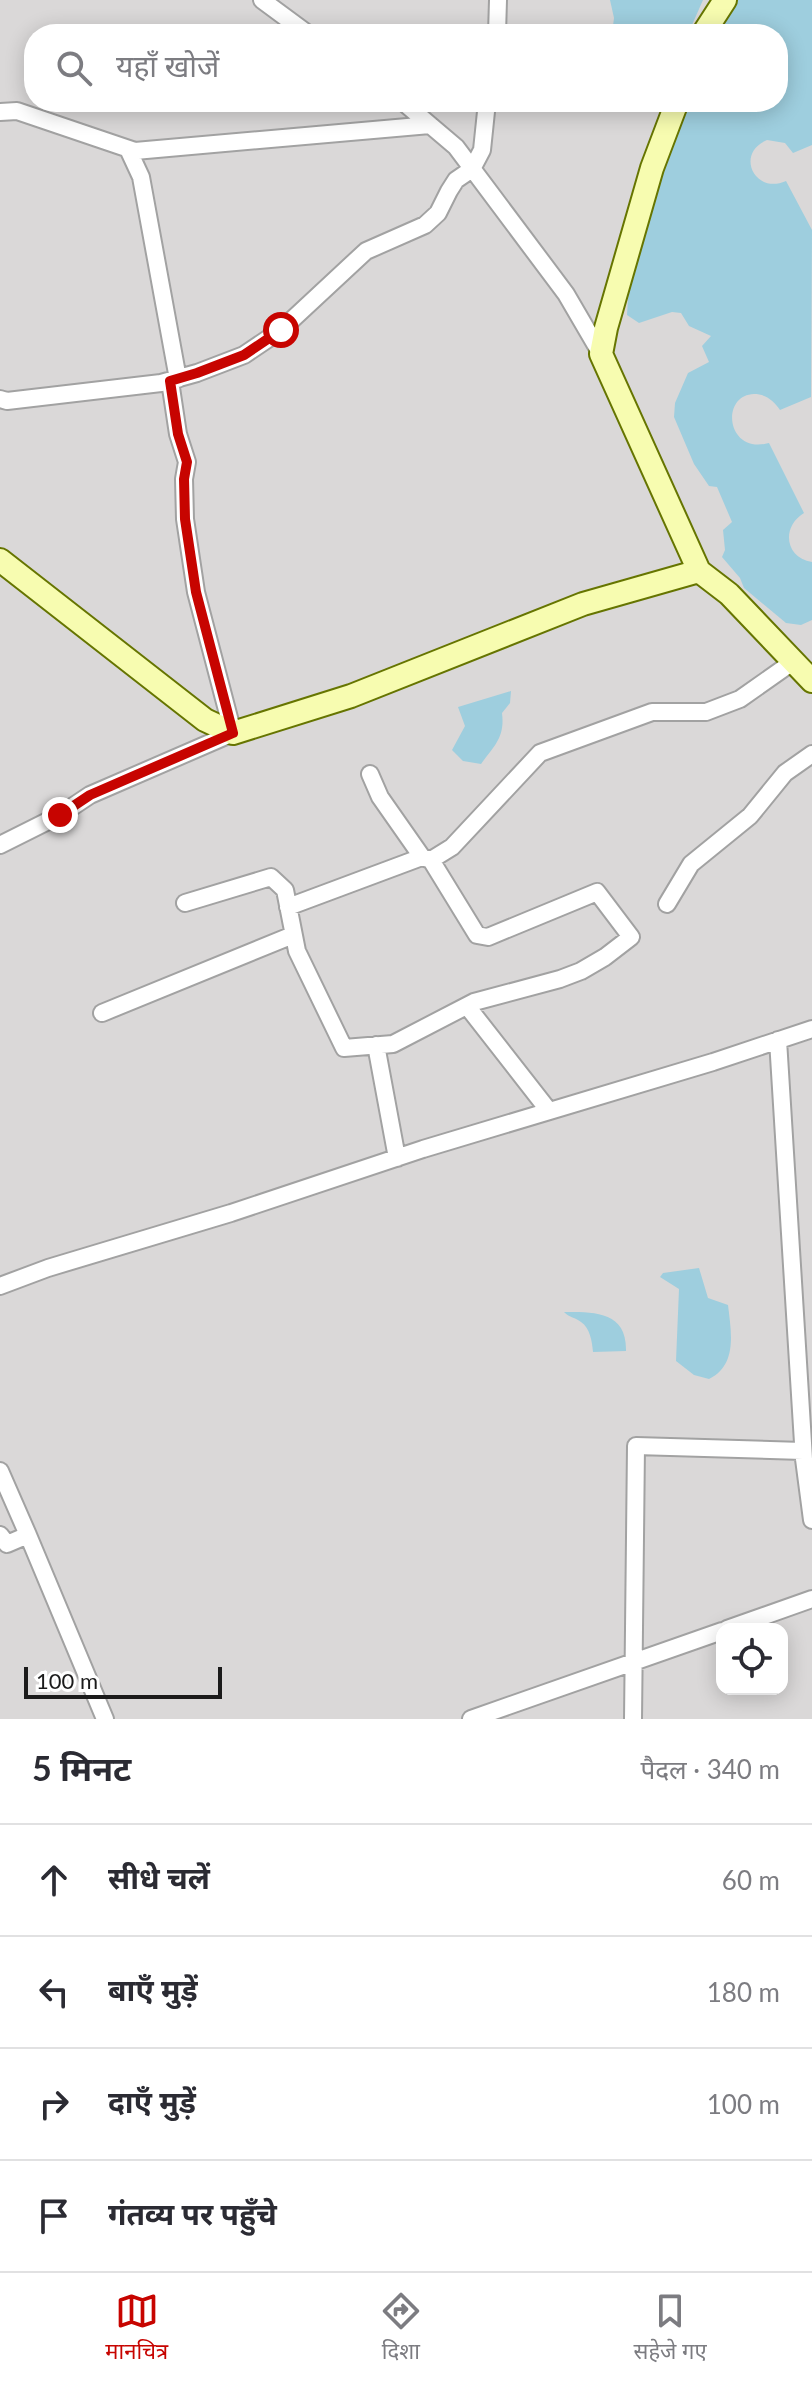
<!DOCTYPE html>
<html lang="hi">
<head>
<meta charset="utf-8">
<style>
	:root { --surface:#fff; --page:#f7f7f7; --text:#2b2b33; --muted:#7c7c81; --line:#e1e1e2; --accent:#c70400 }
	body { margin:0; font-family:Lato,"Noto Sans Devanagari",sans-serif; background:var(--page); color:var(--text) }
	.controls { position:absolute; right:24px; bottom:24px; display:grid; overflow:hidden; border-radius:16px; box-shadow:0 4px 20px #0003 }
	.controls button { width:72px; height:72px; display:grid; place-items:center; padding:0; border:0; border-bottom:2px solid var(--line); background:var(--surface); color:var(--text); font:40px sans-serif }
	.scale { position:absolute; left:24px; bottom:20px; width:198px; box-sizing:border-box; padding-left:8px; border:4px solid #1b1b1b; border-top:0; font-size:22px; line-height:28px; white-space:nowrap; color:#1b1b1b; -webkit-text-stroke:6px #fff; paint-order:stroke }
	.stop { position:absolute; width:24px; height:24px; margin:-18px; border:6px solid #c70400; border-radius:50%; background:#fff }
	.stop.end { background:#c70400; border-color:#fff; box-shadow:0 2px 8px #0008 }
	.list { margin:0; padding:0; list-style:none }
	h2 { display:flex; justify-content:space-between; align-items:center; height:104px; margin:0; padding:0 32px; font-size:34px }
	h2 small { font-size:26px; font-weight:400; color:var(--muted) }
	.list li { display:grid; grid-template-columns:52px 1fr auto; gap:24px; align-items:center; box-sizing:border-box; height:112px; padding:0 32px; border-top:2px solid var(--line) }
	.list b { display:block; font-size:30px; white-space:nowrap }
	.list em { font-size:26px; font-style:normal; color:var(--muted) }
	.icon { flex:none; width:44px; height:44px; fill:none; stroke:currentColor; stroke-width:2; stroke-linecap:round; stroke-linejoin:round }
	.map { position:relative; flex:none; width:812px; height:1719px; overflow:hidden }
	.search { position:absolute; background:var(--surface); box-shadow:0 4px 20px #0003; left:24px; right:24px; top:24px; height:88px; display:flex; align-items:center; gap:20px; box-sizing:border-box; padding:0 28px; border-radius:32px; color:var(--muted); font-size:30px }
	.sheet { height:552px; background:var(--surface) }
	nav { display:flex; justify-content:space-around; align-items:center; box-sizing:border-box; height:112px; border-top:2px solid var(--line); background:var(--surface); font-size:22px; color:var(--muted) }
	nav a { display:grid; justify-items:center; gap:4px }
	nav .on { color:var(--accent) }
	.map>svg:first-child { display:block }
</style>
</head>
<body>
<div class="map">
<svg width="812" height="1719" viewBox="0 0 812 1719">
	<rect width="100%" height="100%" fill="#eee9e0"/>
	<path fill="#dad8d8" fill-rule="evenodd" d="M0 0H812V1719H0ZM34 34H778V102H34ZM722 1629H782V1689H722Z"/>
	<path fill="#9ecede" d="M610 0H703L688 34H612L614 18Z
		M738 0H812V145L793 153 785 143 767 140C735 153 754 195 786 181L812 230 811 397 780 410C774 401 766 394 754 394 720 395 726 455 769 443L804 513C781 527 785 558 812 562V620L801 625 786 623 744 588 740 578 722 557 725 550 723 530 732 522 717 487 709 486 694 464 674 417 675 403 688 373 709 362 702 346 711 336 689 326 681 313 672 312 639 323 627 315 630 266 683 102H778V34H715Z
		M511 691 510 703 502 713C505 737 495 745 481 764L463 761 452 750 465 726 458 707Z
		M699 1268 708 1298 728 1305C731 1331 738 1365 709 1379L694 1375 676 1361 679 1289 660 1277 663 1273Z
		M564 1312C594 1312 627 1311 626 1351L593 1352C592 1341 590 1328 581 1322 575 1317 570 1318 564 1312Z"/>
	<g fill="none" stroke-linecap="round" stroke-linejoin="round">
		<g stroke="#a2a2a2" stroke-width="20">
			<path id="street" d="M262 0 308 34
				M497 34 498 0
				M403 102 456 147 566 294 601 354
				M0 112 17 111 135 151 430 125
				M128 149 141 177 178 379
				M0 399 7 401 161 383 197 373 244 355 281 330 366 251 425 225 438 213 449 191 456 180 472 169 482 150 487 102
				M370 774 380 797 422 857
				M0 845 60 815 90 795 233 733 196 592 185 519 184 479 187 462 178 434 170 381
				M431 860 452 847 540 753 652 712H706L740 699 794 661
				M185 903 271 877 285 890 297 951 344 1048 393 1044 474 1002 560 979 581 971 605 957 631 937 597 892 488 937 477 935 431 860 422 857 288 907
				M667 904 691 864 750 816 785 773 812 754
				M467 1006 549 1111
				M102 1013 293 935
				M778 1040 804 1459 812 1520
				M376 1045 397 1158
				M0 1286 48 1268 231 1213 423 1149 713 1062 812 1029
				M0 1471 28 1535 7 1544 0 1535
				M28 1535 105 1719
				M727 1629 812 1599
				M471 1719 722 1631
				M633 1719 636 1446 803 1451"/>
		</g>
		<g stroke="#667500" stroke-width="26">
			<path id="secondary" d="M703 34 725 0
				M677 102 652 168 606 328 601 354 699 571
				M0 560 205 720 233 733 351 696 583 604 699 571 729 594 812 681"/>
		</g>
		<use href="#street" stroke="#fff" stroke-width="16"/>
		<use href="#secondary" stroke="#f7fcb0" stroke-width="22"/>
	</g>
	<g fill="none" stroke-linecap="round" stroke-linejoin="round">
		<path stroke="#c70400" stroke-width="10" d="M60 815 90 795 233 733 196 592 185 519 184 479 187 462 178 434 170 381 197 373 244 355 281 330"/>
	</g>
</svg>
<div class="controls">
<button><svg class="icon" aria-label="locate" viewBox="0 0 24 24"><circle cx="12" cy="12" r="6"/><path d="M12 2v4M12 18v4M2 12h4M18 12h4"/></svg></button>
</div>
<div class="scale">100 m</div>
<div class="stop" style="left:281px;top:330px"></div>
<div class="stop end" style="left:60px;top:815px"></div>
<div class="search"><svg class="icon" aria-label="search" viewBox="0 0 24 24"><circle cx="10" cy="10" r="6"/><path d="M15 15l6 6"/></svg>यहाँ खोजें</div>
</div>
<section class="sheet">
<h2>5 मिनट<small>पैदल · 340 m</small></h2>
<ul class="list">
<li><svg class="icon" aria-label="ahead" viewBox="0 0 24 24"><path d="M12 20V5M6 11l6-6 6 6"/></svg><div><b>सीधे चलें</b></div><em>60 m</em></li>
<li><svg class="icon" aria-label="left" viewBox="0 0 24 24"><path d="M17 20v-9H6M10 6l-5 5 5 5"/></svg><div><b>बाएँ मुड़ें</b></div><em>180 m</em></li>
<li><svg class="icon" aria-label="right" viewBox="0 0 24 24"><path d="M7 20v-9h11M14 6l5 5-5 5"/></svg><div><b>दाएँ मुड़ें</b></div><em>100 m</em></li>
<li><svg class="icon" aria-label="arrive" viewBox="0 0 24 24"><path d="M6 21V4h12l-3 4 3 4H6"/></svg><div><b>गंतव्य पर पहुँचे</b></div></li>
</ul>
</section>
<nav>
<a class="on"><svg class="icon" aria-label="map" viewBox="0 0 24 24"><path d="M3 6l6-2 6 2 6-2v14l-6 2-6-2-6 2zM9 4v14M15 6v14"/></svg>मानचित्र</a>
<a><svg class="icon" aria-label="directions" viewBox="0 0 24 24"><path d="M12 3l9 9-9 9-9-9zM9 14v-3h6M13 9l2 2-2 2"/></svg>दिशा</a>
<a><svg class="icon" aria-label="saved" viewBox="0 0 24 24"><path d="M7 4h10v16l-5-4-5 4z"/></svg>सहेजे गए</a>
</nav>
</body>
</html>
